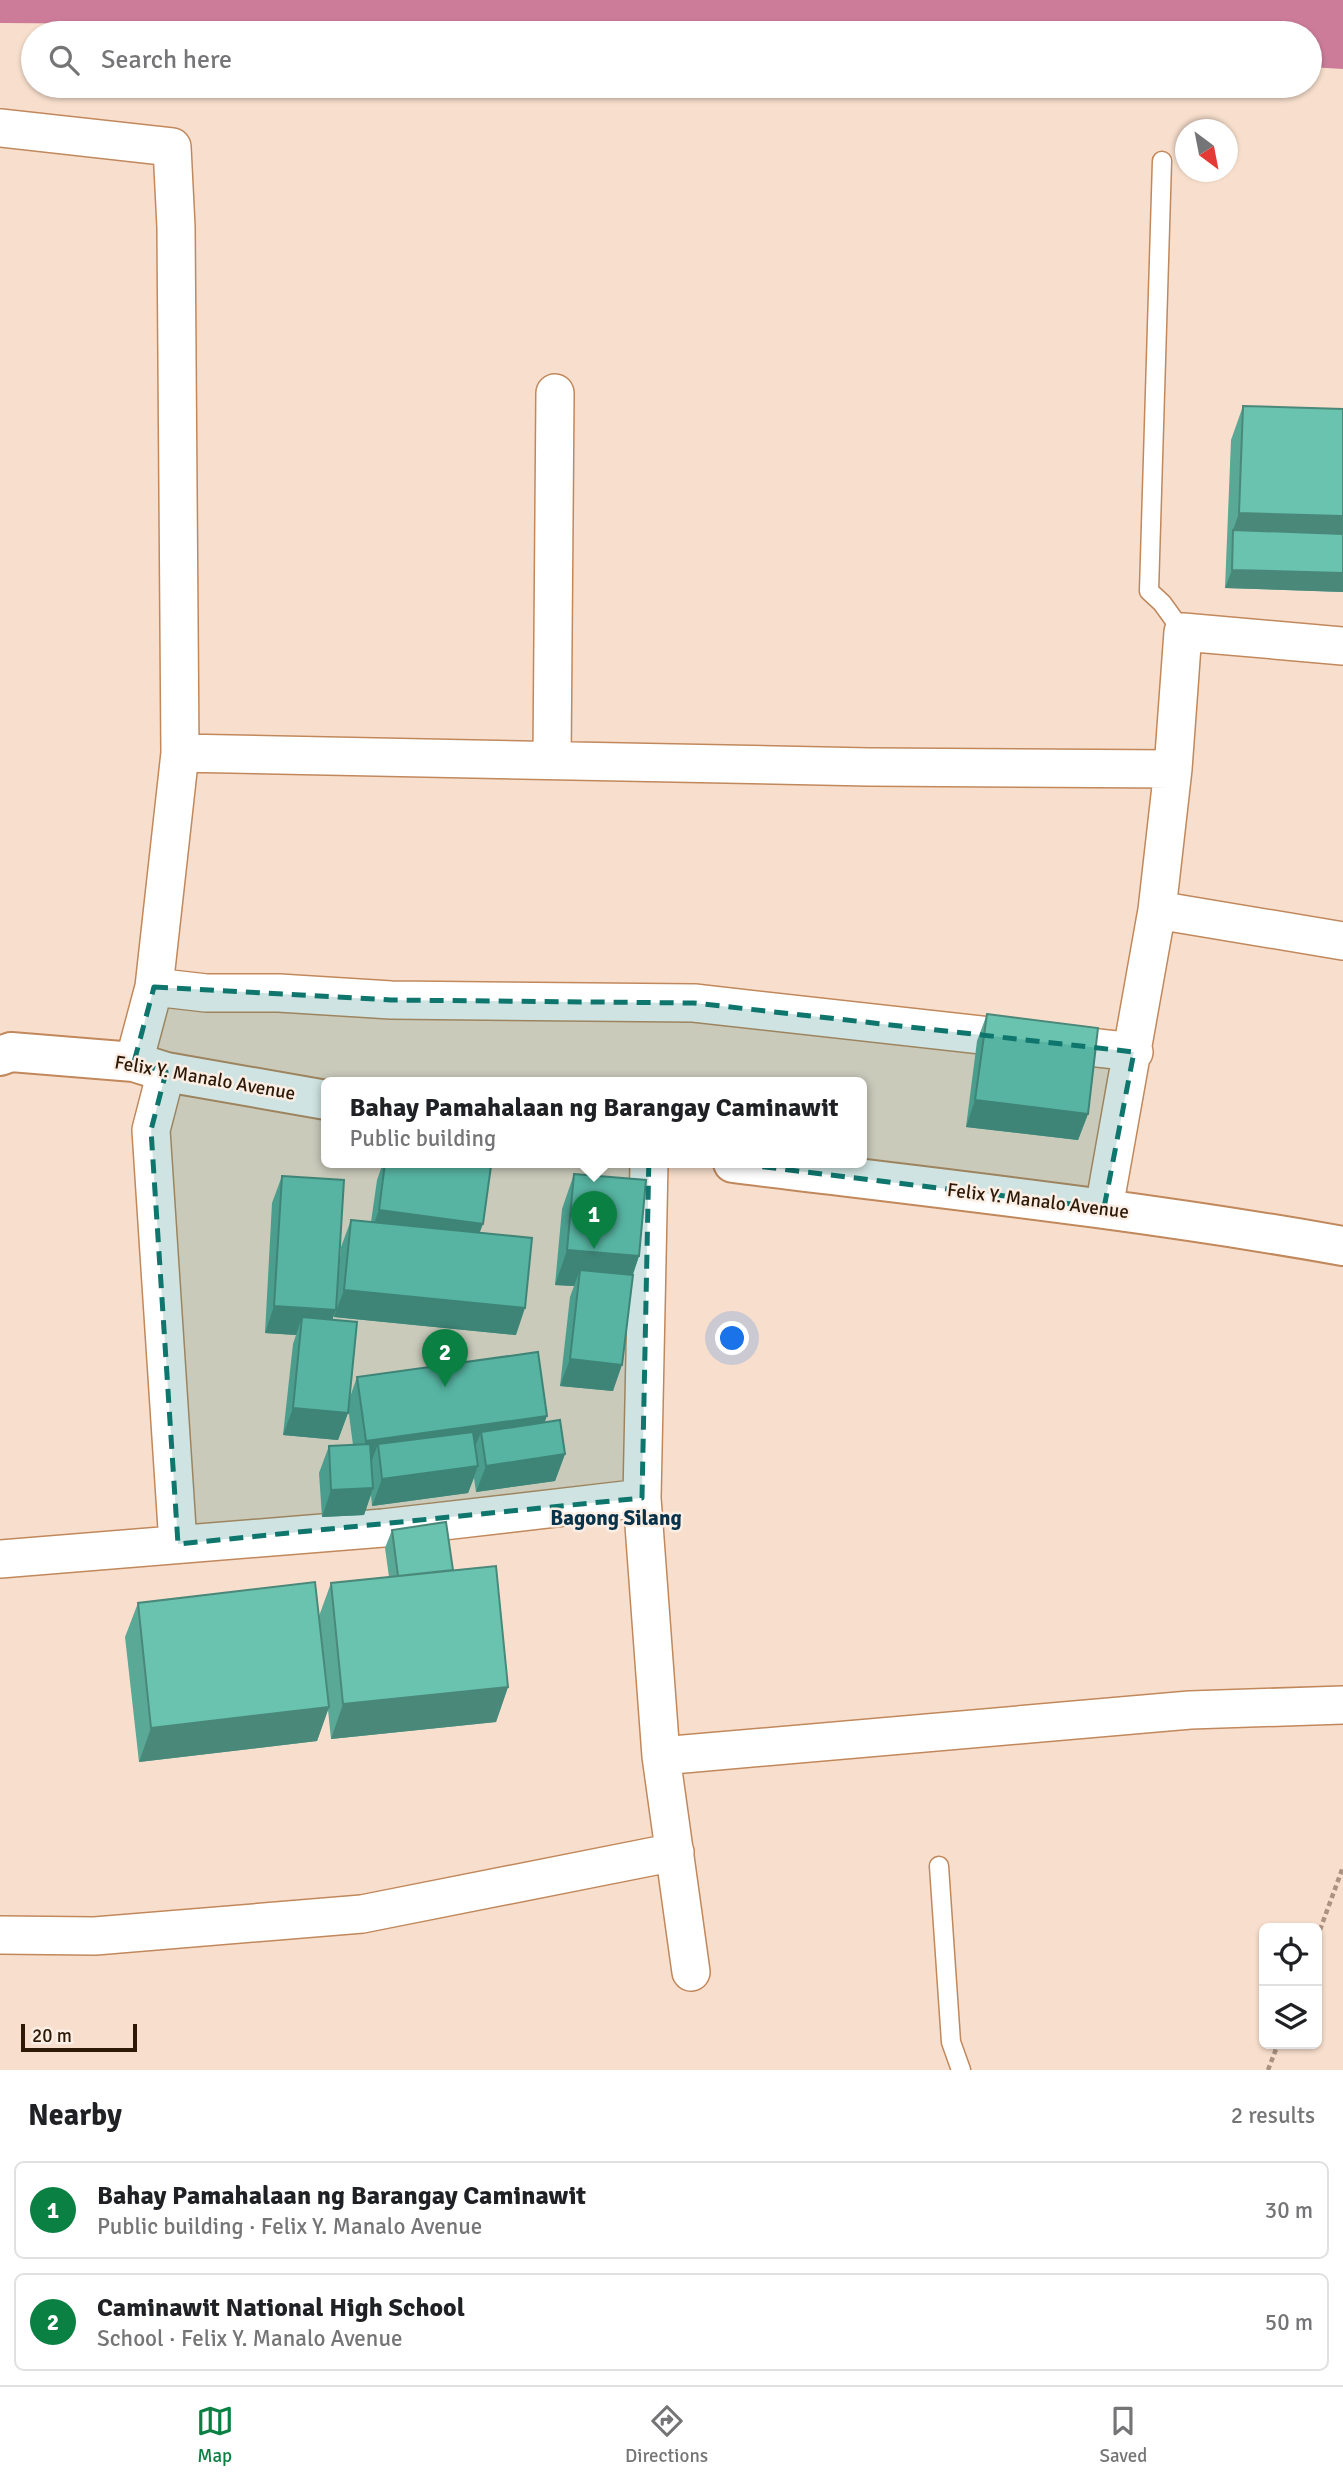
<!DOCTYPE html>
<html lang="en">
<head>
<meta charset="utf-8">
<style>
	:root { --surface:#fff; --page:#f2f2f2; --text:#202124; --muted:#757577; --line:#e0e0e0; --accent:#0b8043 }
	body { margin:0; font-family:Signika,sans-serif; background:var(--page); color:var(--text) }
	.controls { position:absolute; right:21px; bottom:21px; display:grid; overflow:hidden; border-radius:10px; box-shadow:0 2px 5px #0004 }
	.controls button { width:63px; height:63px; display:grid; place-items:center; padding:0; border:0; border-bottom:2px solid var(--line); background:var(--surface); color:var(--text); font:35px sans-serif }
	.compass { position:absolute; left:1175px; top:119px; width:63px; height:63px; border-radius:50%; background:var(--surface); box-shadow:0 2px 5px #0004; rotate:148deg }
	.scale { position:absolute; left:21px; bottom:18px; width:116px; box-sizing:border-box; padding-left:7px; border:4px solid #2e1806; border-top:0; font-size:19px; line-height:24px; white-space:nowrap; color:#2e1806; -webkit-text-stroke:5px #fbeee5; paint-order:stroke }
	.you { position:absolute; left:733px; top:1339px; width:24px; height:24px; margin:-18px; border:5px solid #fff; border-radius:50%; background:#1a73e8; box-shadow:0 0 0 10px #1a73e833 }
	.badge { display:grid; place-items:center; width:46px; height:46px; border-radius:50%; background:var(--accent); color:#fff; font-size:23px; font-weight:700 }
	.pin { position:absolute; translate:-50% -58px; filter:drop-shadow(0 2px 4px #0008) }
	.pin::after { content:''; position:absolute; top:37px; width:24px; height:21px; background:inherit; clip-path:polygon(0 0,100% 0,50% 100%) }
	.popup { position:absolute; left:321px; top:1077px; width:546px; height:91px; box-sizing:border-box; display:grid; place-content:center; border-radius:10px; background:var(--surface); filter:drop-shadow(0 2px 5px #0005); font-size:23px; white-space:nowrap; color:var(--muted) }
	.popup b { font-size:26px; color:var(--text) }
	.popup::after { content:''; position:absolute; left:50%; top:100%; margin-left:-14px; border:14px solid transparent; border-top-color:var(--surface) }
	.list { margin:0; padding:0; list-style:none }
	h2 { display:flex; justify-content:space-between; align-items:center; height:91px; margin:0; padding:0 28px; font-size:30px }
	h2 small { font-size:23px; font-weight:400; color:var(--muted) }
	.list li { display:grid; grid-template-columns:46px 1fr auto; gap:21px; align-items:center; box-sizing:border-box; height:98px; margin:0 14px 14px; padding:0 14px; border:2px solid var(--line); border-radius:10px }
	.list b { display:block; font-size:26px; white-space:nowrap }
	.list p { margin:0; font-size:23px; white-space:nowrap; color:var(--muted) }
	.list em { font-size:23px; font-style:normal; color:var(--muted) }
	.icon { flex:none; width:38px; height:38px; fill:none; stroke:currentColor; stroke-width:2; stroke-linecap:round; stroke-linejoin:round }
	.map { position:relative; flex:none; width:1343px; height:2070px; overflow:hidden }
	.search { position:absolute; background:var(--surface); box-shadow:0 2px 5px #0004; left:21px; right:21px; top:21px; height:77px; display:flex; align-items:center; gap:18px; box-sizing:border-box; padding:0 24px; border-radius:38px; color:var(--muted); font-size:26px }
	.sheet { height:315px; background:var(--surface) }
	nav { display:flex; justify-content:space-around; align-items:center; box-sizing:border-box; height:98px; border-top:2px solid var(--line); background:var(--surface); font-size:19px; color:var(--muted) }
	nav a { display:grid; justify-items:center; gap:4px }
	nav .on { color:var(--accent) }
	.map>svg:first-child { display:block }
</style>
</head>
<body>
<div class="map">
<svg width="1343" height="2070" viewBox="0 0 1343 2070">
	<rect width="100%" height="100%" fill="#f8dfcd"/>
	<path fill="#cc7c98" d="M0 0H1343V69L1310 67V33H805L725 28 0 23Z"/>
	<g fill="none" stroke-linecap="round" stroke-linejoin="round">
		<g stroke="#c1885c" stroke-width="21">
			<path id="service" d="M1162 161 1149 591 1162 603 1183 632
				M939 1866 951 2042 961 2070"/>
		</g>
		<g stroke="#c1885c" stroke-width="40">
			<path id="minor" d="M0 128 172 147 176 227 180 753 154 987 134 1062
				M180 753 869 767 1173 769
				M552 760 555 393
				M1157 910 1343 941
				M154 987 206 993H279L391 1000 694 1003 1134 1052
				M166 1072 151 1130 178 1544
				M649 1163 642 1498 661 1756 691 1972
				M1104 1208 1157 910 1173 769 1183 632 1343 646
				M0 1559 383 1528 642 1498
				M661 1756 1190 1710 1343 1705
				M0 1935 95 1936 362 1914 675 1852"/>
		</g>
		<g stroke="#c1885c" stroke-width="42">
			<path id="secondary" d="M0 1056 11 1052 134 1062 166 1072 326 1100
				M733 1163C936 1188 1141 1210 1343 1246"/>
		</g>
		<path stroke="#ab9381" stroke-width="4.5" stroke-dasharray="5 3.5" stroke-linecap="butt" d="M1317 1938 1343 1867
			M1268 2070 1278 2044"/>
		<use href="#service" stroke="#fff" stroke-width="18"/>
		<use href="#minor" stroke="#fff" stroke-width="37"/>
		<use href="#secondary" stroke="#fff" stroke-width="38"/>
	</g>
	<path fill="#5aa896" d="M1243 406 1343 409V592L1225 588 1231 440Z
		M987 1014 1088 1114 1078 1140 966 1127 977 1041Z
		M383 1163H468L480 1233 516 1335 334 1317V1314L332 1320 349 1400 357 1377 545 1422 565 1454 555 1481 476 1492 474 1478 468 1493 372 1506 371 1495 364 1515 322 1517 319 1473 329 1446 353 1445 348 1407V1413L338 1440 283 1435 293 1344 296 1335 265 1333 272 1203 282 1176 338 1281 341 1247 351 1220 371 1222 377 1180Z
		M574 1174 639 1256 633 1275 613 1391 560 1386 570 1297 574 1286 555 1285 562 1209Z
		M392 1530 453 1570 508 1687 496 1722 331 1739 328 1710 317 1741 139 1762 125 1637 138 1603 319 1616 331 1583 389 1577 385 1548Z"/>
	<path fill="#4a887a" d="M1239 513 1343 516V551L1233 530 1227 547Z
		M1232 570 1343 573V592L1225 588Z
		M975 1100 1088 1114 1078 1140 966 1127Z
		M379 1210 483 1224 473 1250 369 1237Z
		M567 1250 639 1256 627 1290 580 1270 574 1286 555 1285Z
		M344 1290 525 1308 516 1335 334 1317Z
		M274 1306 336 1310 326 1336 302 1317 296 1335 265 1333Z
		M570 1359 622 1365 613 1391 560 1386Z
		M293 1408 348 1413 338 1440 283 1435Z
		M547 1416 537 1443 481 1432 473 1452 378 1444 370 1466 356 1468 366 1441Z
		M565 1454 555 1481 476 1492 486 1466Z
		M478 1466 468 1493 372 1506 382 1479Z
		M373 1488 364 1515 322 1517 331 1490Z
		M508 1687 496 1722 331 1739 343 1704Z
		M329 1707 317 1741 139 1762 151 1728Z"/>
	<path fill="#69c3af" stroke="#4a887a" stroke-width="2" d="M1243 406 1343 409V516L1239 513Z
		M1233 530 1343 534V573L1232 570Z
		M987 1014 1098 1028 1088 1114 975 1100Z
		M385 1163H468L491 1166 483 1224 379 1210Z
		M574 1174 646 1180 639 1256 567 1250Z
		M282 1176 344 1180 336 1310 274 1306Z
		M351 1220 532 1238 525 1308 344 1290Z
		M580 1270 633 1275 622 1365 570 1359Z
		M302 1317 357 1322 348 1413 293 1408Z
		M538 1352 547 1416 366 1441 357 1377Z
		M560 1420 565 1454 486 1466 481 1432Z
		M473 1432 478 1466 382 1479 378 1444Z
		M370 1444 373 1488 331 1490 329 1446Z
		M446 1522 453 1570 398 1576 392 1530Z
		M496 1566 508 1687 343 1704 331 1583Z
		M315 1582 329 1707 151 1728 138 1603Z"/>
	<path fill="#0f766e" fill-opacity="0.2" stroke="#0f766e" stroke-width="5" stroke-dasharray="14 9" stroke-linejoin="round" d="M154 987 391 1000 694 1003 1134 1052 1104 1208 649 1153 642 1498 178 1544 151 1130 166 1072 134 1062Z"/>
	<g text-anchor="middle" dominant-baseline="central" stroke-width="5" stroke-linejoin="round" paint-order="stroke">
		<g font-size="19" fill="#2e1806" stroke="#fbeee5">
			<text transform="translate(205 1078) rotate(10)">Felix Y. Manalo Avenue</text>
			<text transform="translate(1038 1201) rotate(7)">Felix Y. Manalo Avenue</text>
		</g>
		<g font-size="21" font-weight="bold" fill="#083249" stroke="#fbeee5">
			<text x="616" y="1518">Bagong Silang</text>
		</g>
	</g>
</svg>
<div class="controls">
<button><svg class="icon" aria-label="locate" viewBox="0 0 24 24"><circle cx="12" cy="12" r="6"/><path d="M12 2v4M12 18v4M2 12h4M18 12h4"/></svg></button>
<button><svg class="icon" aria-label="layers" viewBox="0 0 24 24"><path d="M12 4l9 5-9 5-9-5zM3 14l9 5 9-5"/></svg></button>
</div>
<svg class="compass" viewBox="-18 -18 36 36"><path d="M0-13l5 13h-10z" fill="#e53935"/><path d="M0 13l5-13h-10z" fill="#757577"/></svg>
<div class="scale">20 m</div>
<div class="you"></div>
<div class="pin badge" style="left:594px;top:1249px">1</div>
<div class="popup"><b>Bahay Pamahalaan ng Barangay Caminawit</b>Public building</div>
<div class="pin badge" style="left:445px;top:1387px">2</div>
<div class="search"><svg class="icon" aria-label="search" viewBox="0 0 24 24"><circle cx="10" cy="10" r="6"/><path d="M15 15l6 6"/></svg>Search here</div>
</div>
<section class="sheet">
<h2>Nearby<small>2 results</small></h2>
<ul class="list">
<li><span class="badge">1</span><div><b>Bahay Pamahalaan ng Barangay Caminawit</b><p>Public building · Felix Y. Manalo Avenue</p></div><em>30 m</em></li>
<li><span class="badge">2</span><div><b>Caminawit National High School</b><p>School · Felix Y. Manalo Avenue</p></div><em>50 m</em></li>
</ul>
</section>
<nav>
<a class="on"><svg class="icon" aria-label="map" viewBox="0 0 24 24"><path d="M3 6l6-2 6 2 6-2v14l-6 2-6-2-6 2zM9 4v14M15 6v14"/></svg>Map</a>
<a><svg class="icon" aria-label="directions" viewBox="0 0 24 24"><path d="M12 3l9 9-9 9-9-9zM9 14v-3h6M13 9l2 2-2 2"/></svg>Directions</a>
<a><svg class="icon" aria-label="saved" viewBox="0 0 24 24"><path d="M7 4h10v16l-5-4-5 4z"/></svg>Saved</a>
</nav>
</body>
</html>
